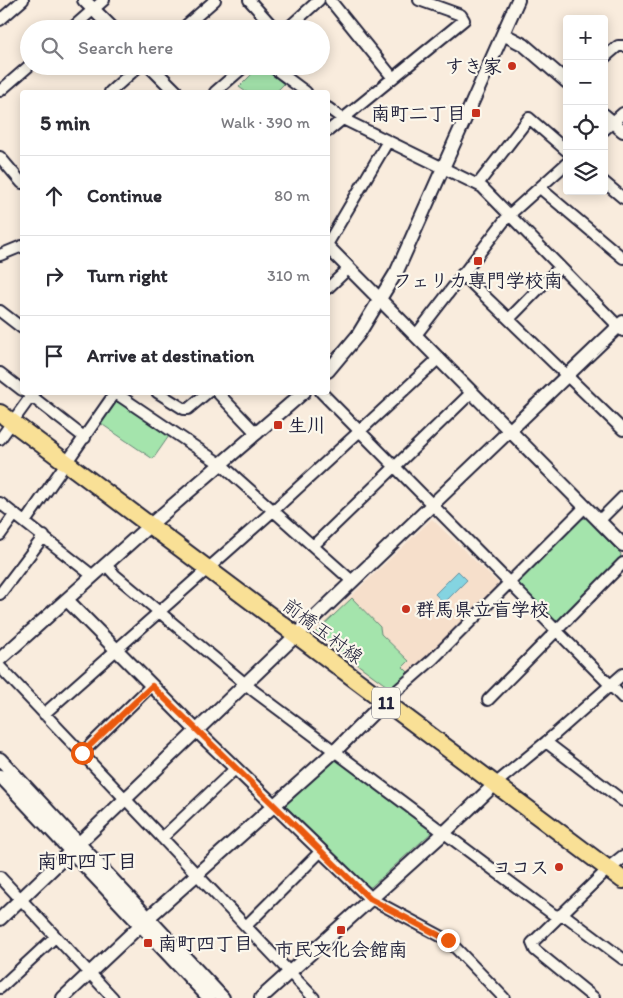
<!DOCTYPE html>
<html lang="en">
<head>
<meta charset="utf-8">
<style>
	:root { --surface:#fff; --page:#f7f7f7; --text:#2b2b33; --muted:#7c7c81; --line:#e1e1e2 }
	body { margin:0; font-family:Itim,"Klee One",sans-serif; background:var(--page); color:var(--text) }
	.controls { position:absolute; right:15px; top:15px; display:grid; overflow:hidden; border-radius:5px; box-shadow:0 2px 12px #0003 }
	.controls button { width:45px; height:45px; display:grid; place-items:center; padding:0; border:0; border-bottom:1px solid var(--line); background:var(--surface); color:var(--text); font:25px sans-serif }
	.stop { position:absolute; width:15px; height:15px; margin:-11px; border:4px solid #ea580c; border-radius:50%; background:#fff }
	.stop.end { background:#ea580c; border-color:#fff; box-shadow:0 1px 5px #0008 }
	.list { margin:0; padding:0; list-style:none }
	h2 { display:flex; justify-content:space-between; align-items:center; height:65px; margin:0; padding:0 20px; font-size:21px }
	h2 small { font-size:16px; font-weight:400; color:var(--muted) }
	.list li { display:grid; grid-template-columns:32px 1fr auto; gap:15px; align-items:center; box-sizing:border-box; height:80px; padding:0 20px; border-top:1px solid var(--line) }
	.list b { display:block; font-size:19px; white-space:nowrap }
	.list em { font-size:16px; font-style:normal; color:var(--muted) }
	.icon { flex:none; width:28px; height:28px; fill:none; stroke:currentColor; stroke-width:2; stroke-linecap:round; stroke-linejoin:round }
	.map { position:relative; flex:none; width:623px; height:998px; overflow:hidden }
	.search { position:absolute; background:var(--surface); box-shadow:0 2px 12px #0003; left:20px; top:20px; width:310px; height:55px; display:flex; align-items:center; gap:12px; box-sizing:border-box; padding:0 18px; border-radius:28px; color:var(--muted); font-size:19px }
	.panel { position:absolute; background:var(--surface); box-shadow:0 2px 12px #0003; left:20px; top:90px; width:310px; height:305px; border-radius:5px }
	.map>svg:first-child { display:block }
</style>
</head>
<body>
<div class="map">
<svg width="623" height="998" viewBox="0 0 623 998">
	<rect width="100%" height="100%" fill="#f9ecdd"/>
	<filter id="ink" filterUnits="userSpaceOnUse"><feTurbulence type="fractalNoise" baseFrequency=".02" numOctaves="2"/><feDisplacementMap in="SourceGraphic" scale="10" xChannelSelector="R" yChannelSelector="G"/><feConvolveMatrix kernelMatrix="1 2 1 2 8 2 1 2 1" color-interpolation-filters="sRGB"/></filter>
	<g filter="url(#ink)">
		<path fill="#f6dfcb" d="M432 519 500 585 391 691 312 633Z"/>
		<path fill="#a4e4ac" stroke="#638374" d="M260 66 284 84 276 92H246L239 87Z
			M116 400 169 436 153 459 100 423Z
			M586 518 621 554 620 560 558 621H553L518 587V581L581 519Z
			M352 598 380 627 381 634 409 661 403 667 408 672 391 689 315 633Z
			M336 758 431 829V833L371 887H367L284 806V801Z"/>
		<path fill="#84d4e1" stroke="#5d8d9f" d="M458 571 467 580 444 603 435 594Z"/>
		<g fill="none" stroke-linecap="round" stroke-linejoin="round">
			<g stroke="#22223b" stroke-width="14">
				<path id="minor" d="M249 0 275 29
					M330 0 393 78
					M0 20 23 0
					M71 29 104 0
					M182 29 215 0
					M287 29 319 0
					M604 58 618 46H623
					M271 66 306 92
					M0 91 29 66
					M110 92 139 66
					M215 92 245 66
					M328 108 343 119 482 187 623 331
					M604 130 623 113
					M328 131 464 20 461 15 419 0
					M0 157 22 183
					M604 182 623 198
					M478 184 529 118 567 151
					M540 188 623 258
					M328 243 388 141
					M0 255 22 246
					M462 274 623 430
					M328 288 349 268
					M0 311 22 328
					M509 319 560 267
					M416 335 508 216 567 163
					M0 373 22 390
					M26 392 85 438
					M114 392 222 465 352 581
					M157 392 184 409H188L208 392
					M217 392 257 434
					M321 392 623 698
					M0 439 34 392
					M0 503 93 576
					M599 521 623 497
					M25 522 115 393
					M0 535 15 514
					M314 545 472 392
					M106 565 115 575 254 691 554 915 567 917 623 959
					M0 594 44 536
					M0 667 314 998
					M488 700 623 563
					M384 702 433 659 585 507
					M44 714 274 510 439 358
					M546 742 623 801
					M82 753 152 685
					M495 784 546 742 623 674
					M162 838 236 768
					M0 877 113 998
					M371 899 448 940 504 998
					M246 926 321 851
					M0 988 55 937
					M594 998 535 950 532 943 608 869"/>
			</g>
			<g stroke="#22223b" stroke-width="16">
				<path id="tertiary" d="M84 0 113 29
					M503 34 524 45 567 82
					M150 66 176 92
					M604 115 623 131
					M328 247 623 545
					M328 371 358 335 397 271 518 0
					M67 600 197 731 371 899
					M0 659 149 526 304 392
					M0 759 223 998
					M0 776 209 998
					M608 869 623 857
					M0 919 623 322
					M63 998 148 918 335 751 384 702
					M261 998 444 833 495 784"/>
			</g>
			<g stroke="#22223b" stroke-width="20">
				<path id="primary" d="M0 413 623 880"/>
			</g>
			<use href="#minor" stroke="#fbf7ec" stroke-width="10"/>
			<use href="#tertiary" stroke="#fbf7ec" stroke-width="12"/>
			<use href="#primary" stroke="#f9e096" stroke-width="16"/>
		</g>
	</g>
	<g fill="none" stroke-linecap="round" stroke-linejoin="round" filter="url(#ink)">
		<path stroke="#ea580c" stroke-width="6" d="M82 753 152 686 370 899 448 940"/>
	</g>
	<g fill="#c8321e" stroke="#fbf7ec" stroke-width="2">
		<circle cx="512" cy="66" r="5"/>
		<rect x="471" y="108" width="10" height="10" rx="2.5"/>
		<rect x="473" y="256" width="10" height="10" rx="2.5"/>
		<rect x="273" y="420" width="10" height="10" rx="2.5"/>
		<circle cx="406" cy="609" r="5"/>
		<circle cx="559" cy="867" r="5"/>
		<rect x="336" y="925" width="10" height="10" rx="2.5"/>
		<rect x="143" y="938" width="10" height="10" rx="2.5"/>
	</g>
	<g text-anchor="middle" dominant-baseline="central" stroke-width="4.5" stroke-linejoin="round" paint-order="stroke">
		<rect fill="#fbf7ec" stroke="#636270" stroke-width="1" x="372" y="687.5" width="28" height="31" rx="4"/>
		<g font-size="18" font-weight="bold" fill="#22223b">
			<text x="386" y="703">11</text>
		</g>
		<g font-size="19" font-weight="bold" fill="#22223b" stroke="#fbf7ec" text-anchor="end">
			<text x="502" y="66">すき家</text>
			<text x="466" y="113">南町二丁目</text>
			<text x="478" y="280" text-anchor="middle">フェリカ専門学校南</text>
			<text x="288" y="425" text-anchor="start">生川</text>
			<text x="416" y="609" text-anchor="start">群馬県立盲学校</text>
			<text x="549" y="867">ココス</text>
			<text x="158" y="943" text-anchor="start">南町四丁目</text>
			<text x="341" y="949" text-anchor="middle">市民文化会館南</text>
		</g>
		<g font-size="19" fill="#22223b" stroke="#fbf7ec">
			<text transform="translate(323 631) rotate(37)">前橋玉村線</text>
		</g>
		<g font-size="20" font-weight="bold" fill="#22223b" stroke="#fbf7ec">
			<text x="87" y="861">南町四丁目</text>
		</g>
	</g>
</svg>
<div class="controls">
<button>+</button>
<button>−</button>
<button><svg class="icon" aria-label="locate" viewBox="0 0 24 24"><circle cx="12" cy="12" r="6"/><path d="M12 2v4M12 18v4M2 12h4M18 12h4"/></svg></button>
<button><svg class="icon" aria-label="layers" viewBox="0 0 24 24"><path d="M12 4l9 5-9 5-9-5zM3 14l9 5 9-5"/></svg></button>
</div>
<div class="stop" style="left:82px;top:753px"></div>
<div class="stop end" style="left:448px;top:940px"></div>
<div class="search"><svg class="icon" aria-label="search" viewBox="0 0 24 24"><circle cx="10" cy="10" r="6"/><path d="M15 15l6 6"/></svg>Search here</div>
<section class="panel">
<h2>5 min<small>Walk · 390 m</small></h2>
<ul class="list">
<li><svg class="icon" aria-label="ahead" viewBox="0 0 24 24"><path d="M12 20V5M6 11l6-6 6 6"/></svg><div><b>Continue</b></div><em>80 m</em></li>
<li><svg class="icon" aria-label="right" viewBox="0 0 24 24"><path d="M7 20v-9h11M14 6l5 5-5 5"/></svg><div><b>Turn right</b></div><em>310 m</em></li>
<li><svg class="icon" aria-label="arrive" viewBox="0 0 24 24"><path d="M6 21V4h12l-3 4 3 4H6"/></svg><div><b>Arrive at destination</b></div></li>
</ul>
</section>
</div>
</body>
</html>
